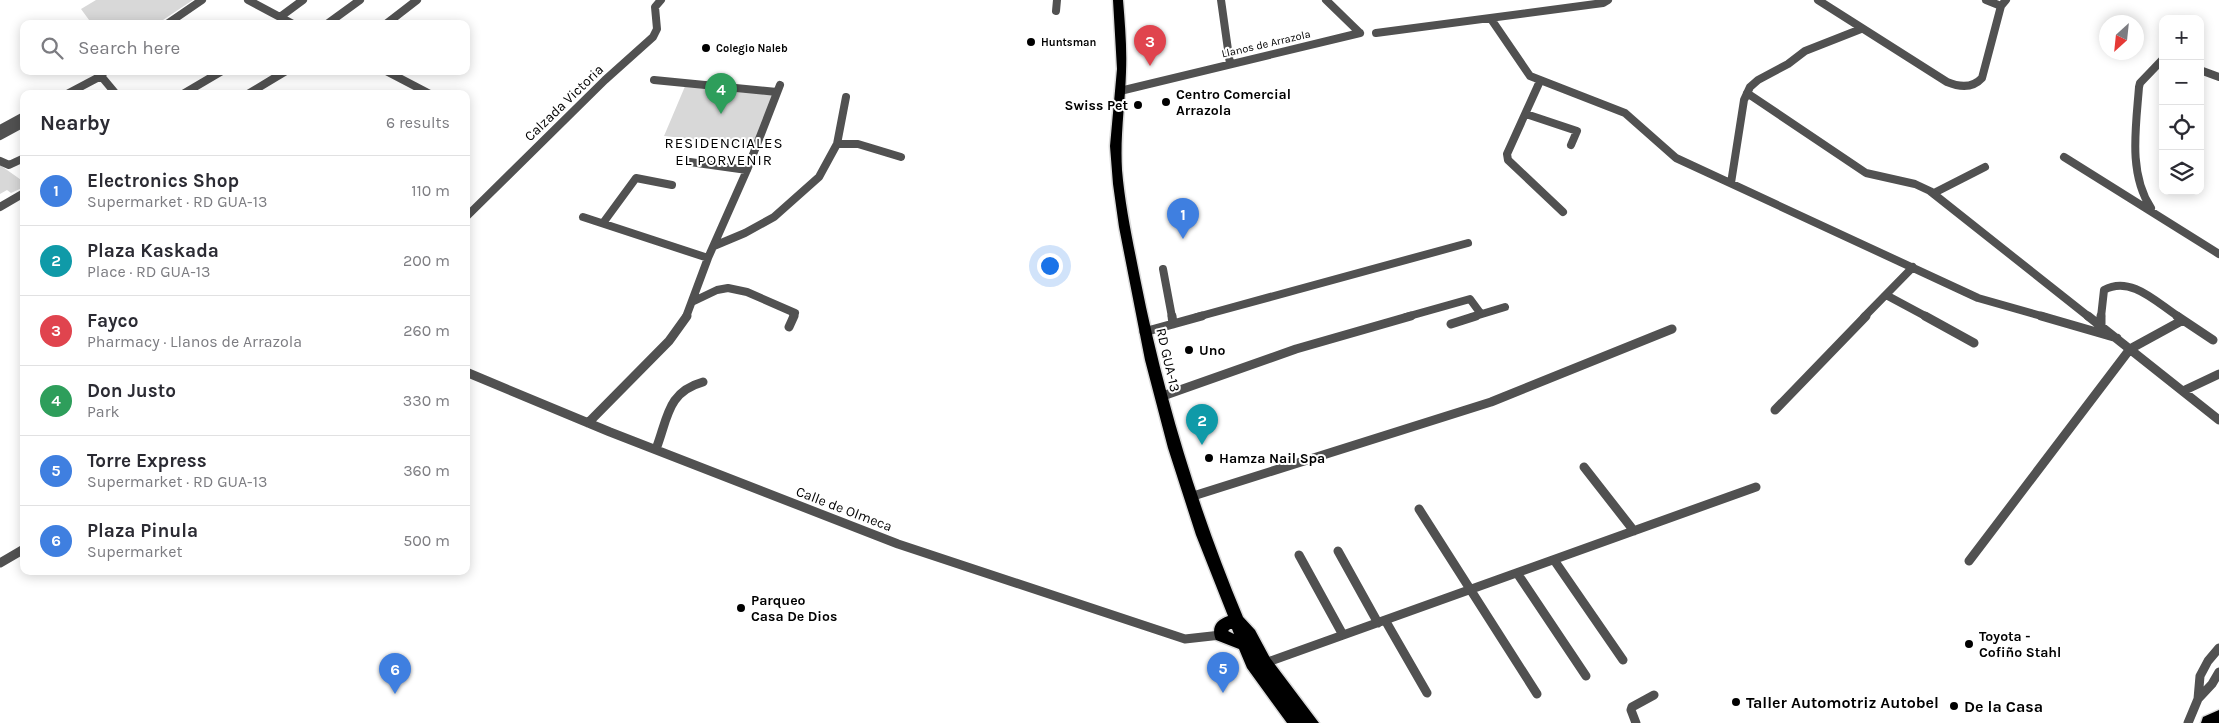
<!DOCTYPE html>
<html lang="en">
<head>
<meta charset="utf-8">
<style>
	:root { --surface:#fff; --page:#f7f7f7; --text:#2b2b33; --muted:#7c7c81; --line:#e1e1e2; --accent:#2563eb }
	body { margin:0; font-family:Karla,sans-serif; background:var(--page); color:var(--text) }
	.controls { position:absolute; right:15px; top:15px; display:grid; overflow:hidden; border-radius:10px; box-shadow:0 2px 12px #0003 }
	.controls button { width:45px; height:45px; display:grid; place-items:center; padding:0; border:0; border-bottom:1px solid var(--line); background:var(--surface); color:var(--text); font:25px sans-serif }
	.compass { position:absolute; left:2099px; top:15px; width:45px; height:45px; border-radius:50%; background:var(--surface); box-shadow:0 2px 12px #0003; rotate:207deg }
	.you { position:absolute; left:1049px; top:265px; width:18px; height:18px; margin:-12px; border:4px solid #fff; border-radius:50%; background:#1a73e8; box-shadow:0 0 0 8px #1a73e833 }
	.badge { display:grid; place-items:center; width:32px; height:32px; border-radius:50%; background:var(--accent); color:#fff; font-size:16px; font-weight:700 }
	.pin { position:absolute; translate:-50% -41px; filter:drop-shadow(0 1px 2px #0008) }
	.pin::after { content:''; position:absolute; top:26px; width:18px; height:15px; background:inherit; clip-path:polygon(0 0,100% 0,50% 100%) }
	.list { margin:0; padding:0; list-style:none }
	h2 { display:flex; justify-content:space-between; align-items:center; height:65px; margin:0; padding:0 20px; font-size:21px }
	h2 small { font-size:16px; font-weight:400; color:var(--muted) }
	.list li { display:grid; grid-template-columns:32px 1fr auto; gap:15px; align-items:center; box-sizing:border-box; height:70px; padding:0 20px; border-top:1px solid var(--line) }
	.list b { display:block; font-size:19px; white-space:nowrap }
	.list p { margin:0; font-size:16px; white-space:nowrap; color:var(--muted) }
	.list em { font-size:16px; font-style:normal; color:var(--muted) }
	.icon { flex:none; width:28px; height:28px; fill:none; stroke:currentColor; stroke-width:2; stroke-linecap:round; stroke-linejoin:round }
	.map { position:relative; flex:none; width:2219px; height:723px; overflow:hidden }
	.search { position:absolute; background:var(--surface); box-shadow:0 2px 12px #0003; left:20px; top:20px; width:450px; height:55px; display:flex; align-items:center; gap:12px; box-sizing:border-box; padding:0 18px; border-radius:10px; color:var(--muted); font-size:19px }
	.panel { position:absolute; background:var(--surface); box-shadow:0 2px 12px #0003; left:20px; top:90px; width:450px; height:485px; border-radius:10px }
	.map>svg:first-child { display:block }
</style>
</head>
<body>
<div class="map">
<svg width="2219" height="723" viewBox="0 0 2219 723">
	<rect width="100%" height="100%" fill="#fff"/>
	<path fill="#d8d8d8" d="M96 0H193L157 24H92L81 9Z
		M686 84 777 92 756 146 664 136Z
		M0 165 24 182V187L11 193 7 190 0 194Z"/>
	<g fill="none" stroke-linecap="round" stroke-linejoin="round">
		<g stroke="#dbdbdb" stroke-width="3">
			<path id="primary" d="M1113 0H1123C1125 24 1127 48 1126 72 1125 105 1120 136 1122 170 1125 206 1133 242 1140 278 1163 394 1197 507 1243 617L1255 630 1270 658 1319 723H1287L1247 668 1239 649 1216 640C1211 628 1216 620 1228 616L1196 535 1168 448 1145 360 1119 227 1113 184 1110 146 1117 69ZM1230 629H1232L1234 634 1228 631Z"/>
		</g>
		<g stroke="#dbdbdb" stroke-width="3">
			<path id="highway" d="M2219 710V723H2201L2203 717Z"/>
		</g>
		<path stroke="#515151" stroke-width="8" d="M248 0 293 24
			M1221 0 1230 64
			M1326 0 1360 33
			M1818 0 1947 82C1959 87 1972 89 1982 78L2001 6 2006 0
			M1986 0 2001 6
			M1056 11 1057 0
			M280 17 303 0
			M1491 19 1530 76 1625 113 1676 158 1978 298 2045 317
			M167 24 202 0
			M327 24 360 0
			M386 24 417 0
			M1376 33 1603 3 1608 0
			M2200 70 2219 77
			M386 71 430 94
			M101 76 116 94
			M654 80 777 92
			M1540 81 1507 154 1508 160 1563 212
			M1120 91 1360 33
			M1747 93 1866 173 1915 184 1930 191 2089 317
			M67 94 101 76 105 71
			M183 94 222 71
			M248 94 286 71
			M1526 114 1577 131 1571 145
			M0 129 24 116
			M0 136 24 123
			M837 144H858L901 157
			M2064 157 2219 254
			M0 161 9 165 24 158
			M690 162 747 170
			M1731 183 1744 100 1750 87 1758 80 1788 64 1805 51 1861 29
			M1934 193 1985 167
			M0 207 24 193
			M2151 208C2128 173 2136 127 2139 87L2140 83 2163 59
			M466 217 605 80 653 37 657 29 655 7 661 0
			M583 217 708 258
			M603 223 636 178 672 185
			M714 246 745 233 774 217 819 177 837 144 846 97
			M1163 269 1172 317
			M1886 295 1927 317
			M694 301 717 290 728 288 747 292 795 313 793 317
			M686 317 708 258 747 170 780 85
			M1197 317 1468 243
			M1406 317 1470 299 1481 314
			M1472 317 1505 307
			M1864 317 1913 267
			M2101 317 2104 290C2131 275 2157 303 2179 317"/>
		<path stroke="#515151" stroke-width="9" d="M1172 316 1173 324
			M1925 316 1974 343
			M2041 316 2117 338
			M2088 316 2219 420
			M2177 316 2213 340
			M1451 324 1476 316
			M2101 325V316
			M789 327 794 316
			M1144 332 1202 316
			M466 372 610 432 898 544 1185 639 1221 635
			M2183 391 2219 374
			M1160 397 1296 349 1411 316
			M1775 410 1866 316
			M588 423 669 341 687 316
			M656 449C668 418 667 392 703 382
			M1584 467 1634 531
			M1190 497 1491 402 1672 329
			M1419 509 1537 694
			M1338 551 1378 623
			M1299 555 1343 635
			M1554 560 1623 660
			M1969 561 2130 349 2183 320
			M0 563 24 549
			M1517 573 1586 676
			M1385 620 1427 693
			M1265 663 1756 487
			M2198 699 2212 684 2219 672
			M1636 723 1631 710 1632 707 1654 695
			M2188 723 2198 699 2200 676 2208 661 2219 648"/>
		<use href="#primary" fill="#000" fill-rule="evenodd"/>
		<use href="#highway" fill="#000" fill-rule="evenodd"/>
	</g>
	<g fill="#000" stroke="#fff" stroke-width="2">
		<circle cx="1031" cy="42" r="5"/>
		<circle cx="706" cy="48" r="5"/>
		<circle cx="1166" cy="102" r="5"/>
		<circle cx="1138" cy="105" r="5"/>
		<circle cx="1189" cy="350" r="5"/>
		<circle cx="1209" cy="458" r="5"/>
		<circle cx="741" cy="608" r="5"/>
		<circle cx="1969" cy="644" r="5"/>
		<circle cx="1736" cy="702" r="5"/>
		<circle cx="1954" cy="706" r="5"/>
	</g>
	<g text-anchor="middle" dominant-baseline="central" stroke-width="4" stroke-linejoin="round" paint-order="stroke">
		<g font-size="11" font-weight="bold" fill="#000" stroke="#fff" text-anchor="start">
			<text x="1041" y="42">Huntsman</text>
			<text x="716" y="48">Colegio Naleb</text>
		</g>
		<g font-size="11" fill="#000" stroke="#fff">
			<text transform="translate(1266 44) rotate(-13)">Llanos de Arrazola</text>
		</g>
		<g font-size="14" font-weight="bold" fill="#000" stroke="#fff" text-anchor="start">
			<text x="1176" y="94">Centro Comercial<tspan x="1176" dy="16">Arrazola</tspan></text>
			<text x="1128" y="105" text-anchor="end">Swiss Pet</text>
			<text x="1199" y="350">Uno</text>
			<text x="1219" y="458">Hamza Nail Spa</text>
			<text x="751" y="600">Parqueo<tspan x="751" dy="16">Casa De Dios</tspan></text>
			<text x="1979" y="636">Toyota -<tspan x="1979" dy="16">Cofiño Stahl</tspan></text>
		</g>
		<g font-size="14" fill="#000" stroke="#fff">
			<text transform="translate(564 103) rotate(-44)">Calzada Victoria</text>
			<text transform="translate(1168 360) rotate(77)">RD GUA-13</text>
			<text transform="translate(844 509) rotate(21)">Calle de Olmeca</text>
		</g>
		<g font-size="15" letter-spacing="1" fill="#000" stroke="#fff">
			<text x="724" y="143">RESIDENCIALES<tspan x="724" dy="17">EL PORVENIR</tspan></text>
		</g>
		<g font-size="16" font-weight="bold" fill="#000" stroke="#fff" text-anchor="start">
			<text x="1746" y="702">Taller Automotriz Autobel</text>
			<text x="1964" y="706">De la Casa</text>
		</g>
	</g>
</svg>
<div class="controls">
<button>+</button>
<button>−</button>
<button><svg class="icon" aria-label="locate" viewBox="0 0 24 24"><circle cx="12" cy="12" r="6"/><path d="M12 2v4M12 18v4M2 12h4M18 12h4"/></svg></button>
<button><svg class="icon" aria-label="layers" viewBox="0 0 24 24"><path d="M12 4l9 5-9 5-9-5zM3 14l9 5 9-5"/></svg></button>
</div>
<svg class="compass" viewBox="-18 -18 36 36"><path d="M0-13l5 13h-10z" fill="#e53935"/><path d="M0 13l5-13h-10z" fill="#7c7c81"/></svg>
<div class="you"></div>
<div class="pin badge" style="left:1183px;top:239px;background:#3f7fe0">1</div>
<div class="pin badge" style="left:1202px;top:445px;background:#0f9aa8">2</div>
<div class="pin badge" style="left:1150px;top:66px;background:#e0444e">3</div>
<div class="pin badge" style="left:721px;top:114px;background:#2e9e5b">4</div>
<div class="pin badge" style="left:1223px;top:693px;background:#3f7fe0">5</div>
<div class="pin badge" style="left:395px;top:694px;background:#3f7fe0">6</div>
<div class="search"><svg class="icon" aria-label="search" viewBox="0 0 24 24"><circle cx="10" cy="10" r="6"/><path d="M15 15l6 6"/></svg>Search here</div>
<section class="panel">
<h2>Nearby<small>6 results</small></h2>
<ul class="list">
<li><span class="badge" style="background:#3f7fe0">1</span><div><b>Electronics Shop</b><p>Supermarket · RD GUA-13</p></div><em>110 m</em></li>
<li><span class="badge" style="background:#0f9aa8">2</span><div><b>Plaza Kaskada</b><p>Place · RD GUA-13</p></div><em>200 m</em></li>
<li><span class="badge" style="background:#e0444e">3</span><div><b>Fayco</b><p>Pharmacy · Llanos de Arrazola</p></div><em>260 m</em></li>
<li><span class="badge" style="background:#2e9e5b">4</span><div><b>Don Justo</b><p>Park</p></div><em>330 m</em></li>
<li><span class="badge" style="background:#3f7fe0">5</span><div><b>Torre Express</b><p>Supermarket · RD GUA-13</p></div><em>360 m</em></li>
<li><span class="badge" style="background:#3f7fe0">6</span><div><b>Plaza Pinula</b><p>Supermarket</p></div><em>500 m</em></li>
</ul>
</section>
</div>
</body>
</html>
